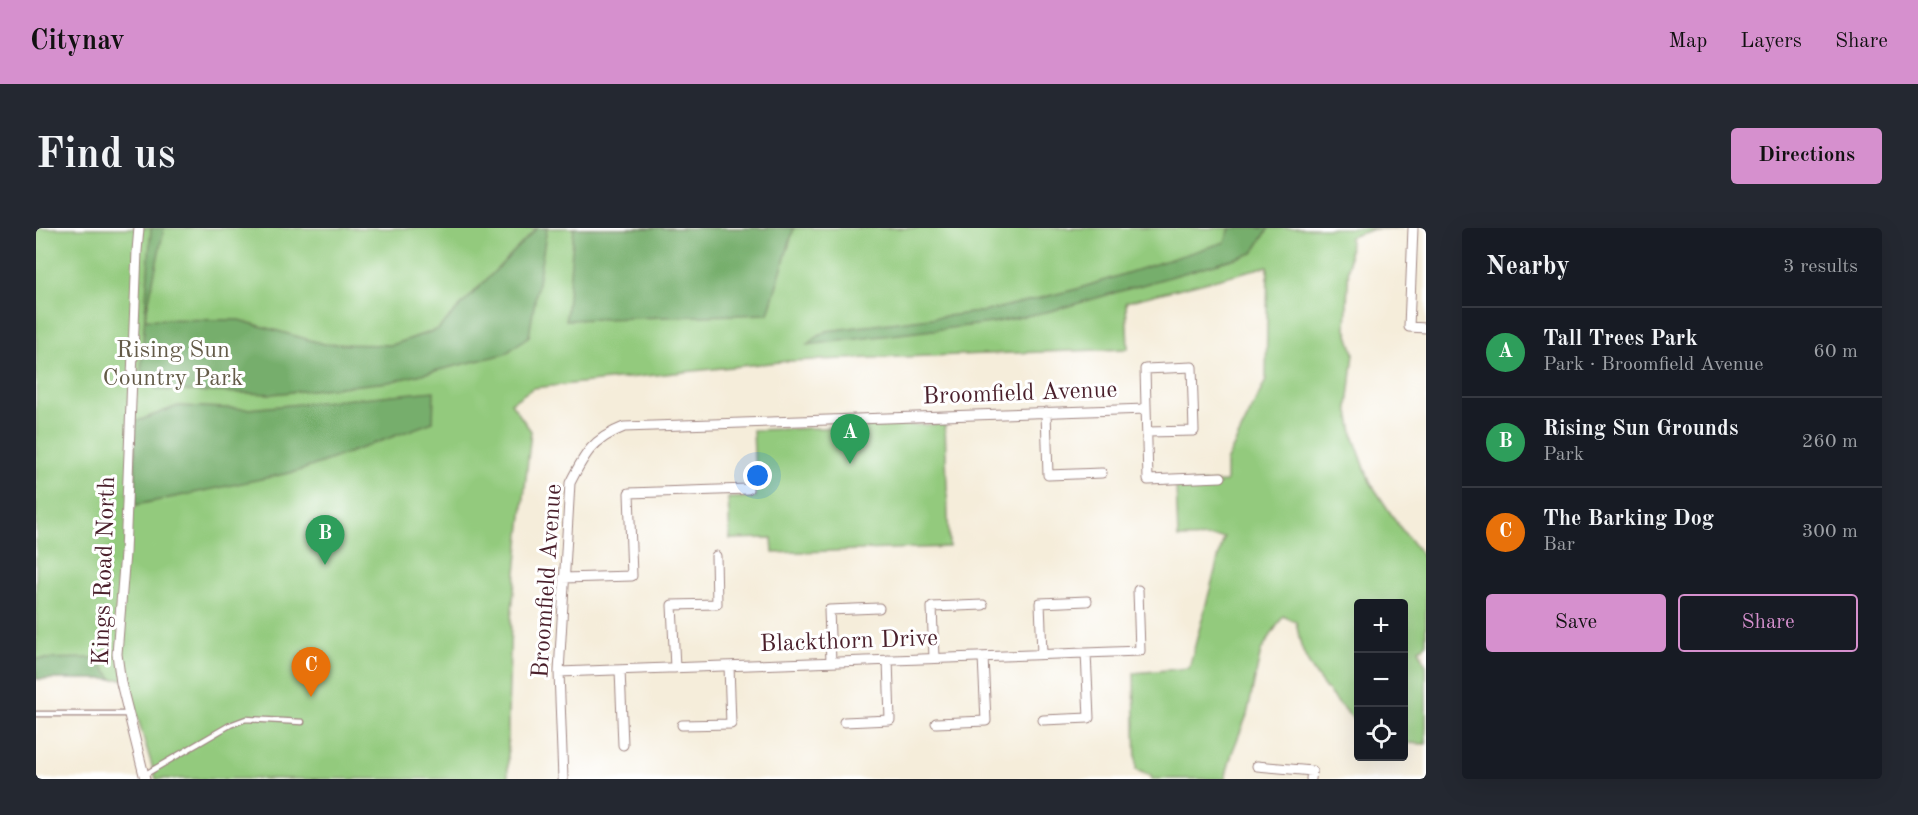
<!DOCTYPE html>
<html lang="en">
<head>
<meta charset="utf-8">
<style>
	:root { --surface:#171b24; --page:#242831; --text:#f1f3f6; --muted:#9ea1a6; --line:#363941; --accent:#d690ce }
	body { margin:0; font-family:"Old Standard TT",serif; background:var(--page); color:var(--text) }
	.controls { position:absolute; right:18px; bottom:18px; display:grid; overflow:hidden; border-radius:6px; box-shadow:0 6px 24px #0002 }
	.controls button { width:54px; height:54px; display:grid; place-items:center; padding:0; border:0; border-bottom:2px solid var(--line); background:var(--surface); color:var(--text); font:30px sans-serif }
	.you { position:absolute; left:722px; top:248px; width:21px; height:21px; margin:-15px; border:4px solid #fff; border-radius:50%; background:#1a73e8; box-shadow:0 0 0 9px #1a73e833 }
	.badge { display:grid; place-items:center; width:39px; height:39px; border-radius:50%; background:var(--accent); color:#fff; font-size:20px; font-weight:700 }
	.pin { position:absolute; translate:-50% -50px; filter:drop-shadow(0 2px 3px #0008) }
	.pin::after { content:''; position:absolute; top:32px; width:21px; height:18px; background:inherit; clip-path:polygon(0 0,100% 0,50% 100%) }
	.list { margin:0; padding:0; list-style:none }
	h2 { display:flex; justify-content:space-between; align-items:center; height:78px; margin:0; padding:0 24px; font-size:26px }
	h2 small { font-size:20px; font-weight:400; color:var(--muted) }
	.list li { display:grid; grid-template-columns:39px 1fr auto; gap:18px; align-items:center; box-sizing:border-box; height:90px; padding:0 24px; border-top:2px solid var(--line) }
	.list b { display:block; font-size:22px; white-space:nowrap }
	.list p { margin:0; font-size:20px; white-space:nowrap; color:var(--muted) }
	.list em { font-size:20px; font-style:normal; color:var(--muted) }
	.actions { display:flex; gap:12px; padding:18px 24px }
	.actions a { flex:1; padding:14px 0; border:2px solid var(--accent); border-radius:6px; text-align:center; font-size:21px; color:var(--accent) }
	.actions .main { background:var(--accent); color:#111 }
	.icon { flex:none; width:33px; height:33px; fill:none; stroke:currentColor; stroke-width:2; stroke-linecap:round; stroke-linejoin:round }
	.map { position:relative; flex:none; width:1390px; height:551px; overflow:hidden; border-radius:6px }
	header { display:flex; align-items:center; gap:36px; box-sizing:border-box; height:84px; padding:0 30px; background:var(--accent); color:#111 }
	header strong { font-size:28px }
	nav { display:flex; gap:33px; margin-inline-start:auto; font-size:21px }
	.intro { display:flex; align-items:center; justify-content:space-between; box-sizing:border-box; height:144px; padding:0 36px }
	h1 { margin:0; font-size:42px }
	.button { padding:15px 27px; border-radius:6px; background:var(--accent); color:#111; font-size:21px; font-weight:700 }
	main { display:flex; gap:36px; padding:0 36px }
	aside { flex:1; background:var(--surface); border-radius:6px; box-shadow:0 6px 24px #0002 }
	.map>svg:first-child { display:block }
</style>
</head>
<body>
<header>
<strong>Citynav</strong>
<nav><a>Map</a><a>Layers</a><a>Share</a></nav>
</header>
<div class="intro"><h1>Find us</h1><a class="button">Directions</a></div>
<main>
<div class="map">
<svg width="1390" height="551" viewBox="0 0 1390 551">
	<rect width="100%" height="100%" fill="#fff"/>
	<filter id="ink" filterUnits="userSpaceOnUse"><feTurbulence type="fractalNoise" baseFrequency=".0167" numOctaves="2"/><feDisplacementMap in="SourceGraphic" scale="12" xChannelSelector="R" yChannelSelector="G"/><feConvolveMatrix kernelMatrix="1 2 1 2 8 2 1 2 1" color-interpolation-filters="sRGB"/></filter>
	<filter id="wash" filterUnits="userSpaceOnUse"><feTurbulence type="fractalNoise" baseFrequency=".008" numOctaves="4" result="noise"/><feDisplacementMap in="SourceGraphic" scale="24" xChannelSelector="R" yChannelSelector="G"/><feGaussianBlur stdDeviation="1.35" result="paint"/><feColorMatrix in="noise" values="0 0 0 0 0 0 0 0 0 0 0 0 0 0 0 0 0 1.4 0 .05"/><feComposite in="paint" operator="in"/></filter>
	<g filter="url(#wash)">
		<rect width="100%" height="100%" fill="#f5edda"/>
		<path fill="#93ca7d" stroke="#6e7454" stroke-width="1.5" d="M0 0H1367L1338 1 1314 9 1310 100 1318 125 1312 179 1318 210 1334 254 1363 298 1390 332V417L1383 421 1390 438V516L1368 515V376H1322V495C1302 477 1273 444 1265 418 1263 410 1262 402 1260 394L1247 388 1225 423 1211 487 1196 525 1189 551H1115V548L1100 542 1098 445 1153 440 1188 309 1142 310 1140 256 1190 254V234L1230 152 1232 38 1090 74 1092 121 753 133 497 160 475 175 495 203 475 391 472 487V551H120L90 451H0Z
			M909 196 913 319 737 325 736 310 694 311 692 270 720 269 717 202Z"/>
		<path fill="#76ae6c" stroke="#60664c" stroke-width="1.5" d="M115 0H128L109 91 203 92 288 116 356 117 402 101 501 0H511L493 108 469 126 353 154 236 166 121 162 105 145Z
			M538 0H758L732 86 530 92Z
			M1194 0H1233L1217 25 1015 83 956 95 770 117 790 103 951 83 1041 61 1189 14Z
			M398 163 397 194 263 243 100 277 99 194 142 178 212 181Z
			M60 430 77 451H0V431Z"/>
	</g>
	<g filter="url(#ink)">
		<g fill="none" stroke-linecap="round" stroke-linejoin="round">
			<g stroke="#a08682" stroke-width="7">
				<path id="service" d="M0 486H93
					M108 547 194 497 210 491 266 494"/>
			</g>
			<g stroke="#a08682" stroke-width="11">
				<path id="minor" d="M103 0 101 23 89 325 81 426 85 455 109 551
					M1377 0 1373 99 1390 100
					M1010 184 1012 247 1066 245
					M1111 204 1158 203 1156 139 1109 141 1112 252 1185 249
					M527 350 596 348 593 265 712 261
					M1006 426 1004 375 1051 373
					M898 430 896 379 947 377
					M795 434 793 382 843 380
					M639 440 636 377 681 376 680 328
					M584 442 587 517
					M523 444 1104 423 1102 362
					M1007 492 1053 490 1050 425
					M808 494 854 492 852 432
					M900 495 950 493 947 429
					M646 497 695 496 693 438
					M1221 538 1276 543 1275 551
					M527 551 523 444 534 255C549 225 557 211 588 199L1110 181"/>
			</g>
			<use href="#service" stroke="#fff" stroke-width="4.5"/>
			<use href="#minor" stroke="#fff" stroke-width="9"/>
		</g>
	</g>
	<g text-anchor="middle" dominant-baseline="central" stroke-width="6" stroke-linejoin="round" paint-order="stroke">
		<g font-size="24" fill="#645b48" stroke="#fff">
			<text x="137" y="123">Rising Sun<tspan x="137" dy="28">Country Park</tspan></text>
		</g>
		<g font-size="24" fill="#4a1f2b" stroke="#fff">
			<text transform="translate(984 166) rotate(-2)">Broomfield Avenue</text>
			<text transform="translate(69 343) rotate(-88)">Kings Road North</text>
			<text transform="translate(512 353) rotate(-86)">Broomfield Avenue</text>
			<text transform="translate(813 414) rotate(-2)">Blackthorn Drive</text>
		</g>
	</g>
</svg>
<div class="controls">
<button>+</button>
<button>−</button>
<button><svg class="icon" aria-label="locate" viewBox="0 0 24 24"><circle cx="12" cy="12" r="6"/><path d="M12 2v4M12 18v4M2 12h4M18 12h4"/></svg></button>
</div>
<div class="you"></div>
<div class="pin badge" style="left:814px;top:236px;background:#2e9e5b">A</div>
<div class="pin badge" style="left:289px;top:337px;background:#2e9e5b">B</div>
<div class="pin badge" style="left:275px;top:469px;background:#e8710a">C</div>
</div>
<aside>
<h2>Nearby<small>3 results</small></h2>
<ul class="list">
<li><span class="badge" style="background:#2e9e5b">A</span><div><b>Tall Trees Park</b><p>Park · Broomfield Avenue</p></div><em>60 m</em></li>
<li><span class="badge" style="background:#2e9e5b">B</span><div><b>Rising Sun Grounds</b><p>Park</p></div><em>260 m</em></li>
<li><span class="badge" style="background:#e8710a">C</span><div><b>The Barking Dog</b><p>Bar</p></div><em>300 m</em></li>
</ul>
<div class="actions"><a class="main">Save</a><a>Share</a></div>
</aside>
</main>
</body>
</html>
